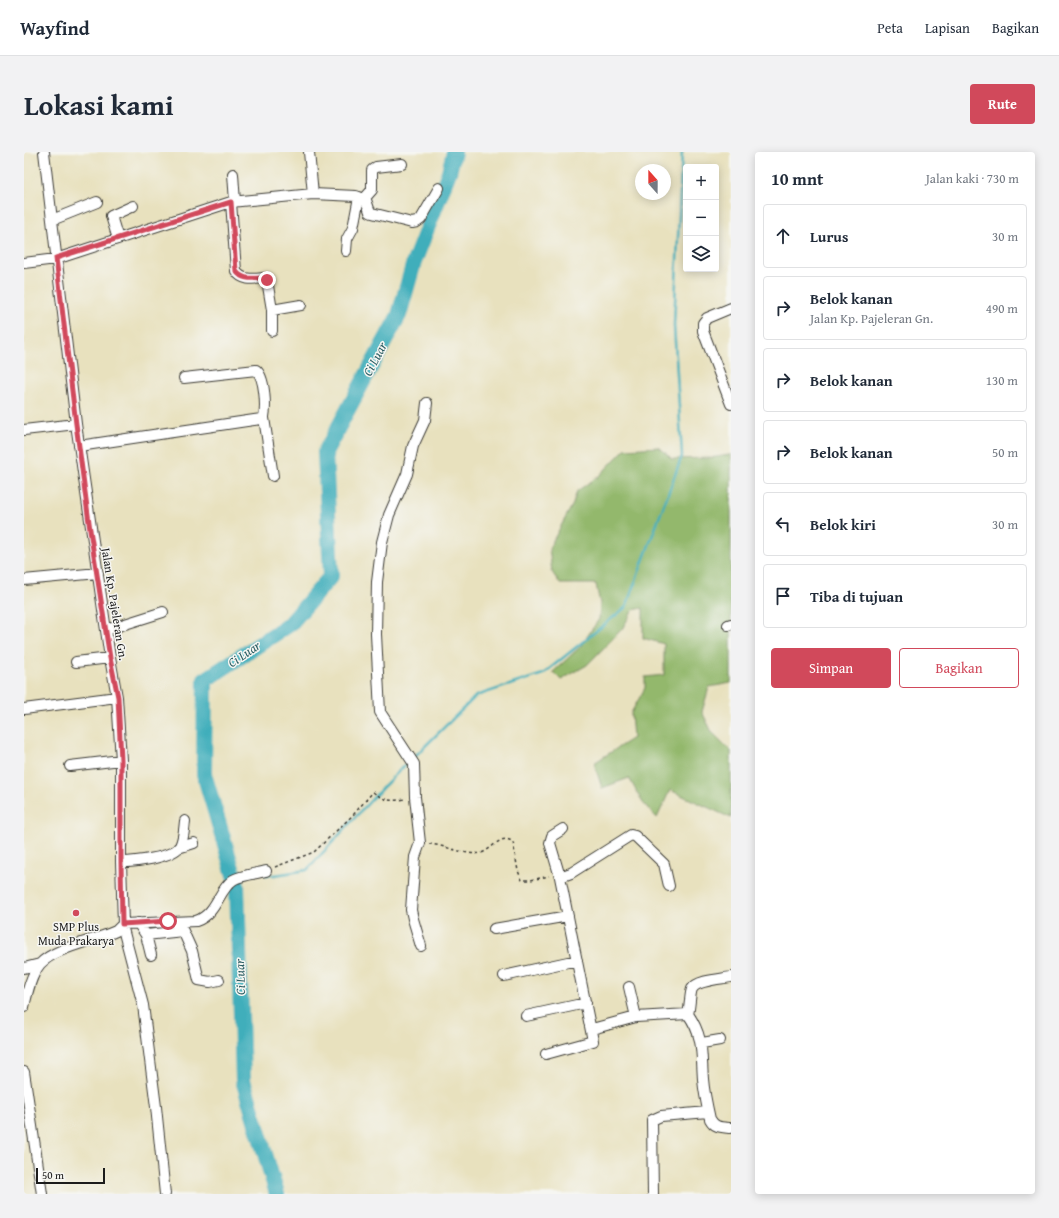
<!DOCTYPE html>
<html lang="id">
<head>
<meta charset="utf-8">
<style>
	:root { --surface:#fff; --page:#f2f2f3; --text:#1f2937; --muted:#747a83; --line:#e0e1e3; --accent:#d1495b }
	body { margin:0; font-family:"Gentium Book Plus",serif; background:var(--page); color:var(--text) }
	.controls { position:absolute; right:12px; top:12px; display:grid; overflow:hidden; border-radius:4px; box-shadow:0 2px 10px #0003 }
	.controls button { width:36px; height:36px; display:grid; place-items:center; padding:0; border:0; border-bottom:1px solid var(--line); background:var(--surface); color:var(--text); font:20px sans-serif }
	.compass { position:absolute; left:611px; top:12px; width:36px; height:36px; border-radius:50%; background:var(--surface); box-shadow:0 2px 10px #0003; rotate:339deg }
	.scale { position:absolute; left:12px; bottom:10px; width:69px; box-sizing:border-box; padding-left:4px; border:2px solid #1c1c1c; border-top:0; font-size:11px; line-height:14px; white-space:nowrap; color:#1c1c1c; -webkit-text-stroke:3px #f6f6f2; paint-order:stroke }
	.stop { position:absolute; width:12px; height:12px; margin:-9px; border:3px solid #d1495b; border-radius:50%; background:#fff }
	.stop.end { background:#d1495b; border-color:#fff; box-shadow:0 1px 4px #0008 }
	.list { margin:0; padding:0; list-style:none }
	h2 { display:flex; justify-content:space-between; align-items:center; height:52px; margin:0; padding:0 16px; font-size:17px }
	h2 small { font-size:13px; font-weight:400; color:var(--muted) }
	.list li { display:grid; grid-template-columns:26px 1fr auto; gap:12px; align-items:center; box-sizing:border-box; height:64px; margin:0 8px 8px; padding:0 8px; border:1px solid var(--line); border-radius:4px }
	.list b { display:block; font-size:15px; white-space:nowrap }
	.list p { margin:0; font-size:13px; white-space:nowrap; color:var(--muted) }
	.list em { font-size:13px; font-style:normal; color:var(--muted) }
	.actions { display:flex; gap:8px; padding:12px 16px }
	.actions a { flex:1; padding:9px 0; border:1px solid var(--accent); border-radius:4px; text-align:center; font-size:14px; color:var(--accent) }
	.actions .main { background:var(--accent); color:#fff }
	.icon { flex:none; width:22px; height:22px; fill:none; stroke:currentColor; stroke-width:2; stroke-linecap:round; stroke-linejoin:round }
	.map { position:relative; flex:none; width:707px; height:1042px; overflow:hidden; border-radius:4px }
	header { display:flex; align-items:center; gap:24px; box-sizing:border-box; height:56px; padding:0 20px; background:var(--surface); border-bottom:1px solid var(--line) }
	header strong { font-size:19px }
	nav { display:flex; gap:22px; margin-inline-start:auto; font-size:14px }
	.intro { display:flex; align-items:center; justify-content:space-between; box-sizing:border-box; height:96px; padding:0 24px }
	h1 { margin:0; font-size:28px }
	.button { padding:10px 18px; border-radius:4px; background:var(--accent); color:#fff; font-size:14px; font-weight:700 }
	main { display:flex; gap:24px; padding:0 24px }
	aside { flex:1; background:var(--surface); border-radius:4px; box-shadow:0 2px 10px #0003 }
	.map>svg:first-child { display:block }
</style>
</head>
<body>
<header>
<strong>Wayfind</strong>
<nav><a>Peta</a><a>Lapisan</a><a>Bagikan</a></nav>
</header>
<div class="intro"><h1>Lokasi kami</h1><a class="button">Rute</a></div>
<main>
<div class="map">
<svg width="707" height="1042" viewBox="0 0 707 1042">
	<rect width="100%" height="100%" fill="#f6f6f2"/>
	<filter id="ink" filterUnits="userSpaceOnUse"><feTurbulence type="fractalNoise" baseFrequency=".025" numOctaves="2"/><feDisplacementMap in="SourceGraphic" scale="8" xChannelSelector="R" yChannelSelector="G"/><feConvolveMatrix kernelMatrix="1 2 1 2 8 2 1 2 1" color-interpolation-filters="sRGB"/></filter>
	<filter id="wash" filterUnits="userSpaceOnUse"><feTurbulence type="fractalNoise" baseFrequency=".012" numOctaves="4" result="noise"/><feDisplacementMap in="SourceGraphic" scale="16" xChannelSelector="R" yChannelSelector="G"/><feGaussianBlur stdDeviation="0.9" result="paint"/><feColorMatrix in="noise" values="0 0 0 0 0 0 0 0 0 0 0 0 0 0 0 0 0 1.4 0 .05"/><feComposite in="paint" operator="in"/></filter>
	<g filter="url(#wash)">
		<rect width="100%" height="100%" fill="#e8e1be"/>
		<path fill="#93b86c" stroke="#586a44" d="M635 295 648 307 686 306 705 303 707 302V531L685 535 678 560 688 580 707 599V666L646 638 633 666 619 651 605 626 578 636 570 611 609 586 607 561 621 536V525L640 523V492L619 486V456L609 458 598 477 563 513 537 528 529 520 556 495 575 467 576 452 572 432H536L528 420 525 396 549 352 553 339 575 324 601 297Z"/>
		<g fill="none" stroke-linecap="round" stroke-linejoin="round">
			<path stroke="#3faebb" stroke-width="2.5" d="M389 606 452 544 519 522 602 455 658 304 650 173 658 0
				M242 723H251L283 718 360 634 385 609"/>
			<path stroke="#3faebb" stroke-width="16" d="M253 1042 219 928 213 733 180 622 181 528 266 472 307 424 301 300 375 163 390 110 425 20 430 0"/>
		</g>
	</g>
	<g filter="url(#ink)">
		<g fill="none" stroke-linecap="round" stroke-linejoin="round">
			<g stroke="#3b3a34" stroke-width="12">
				<path id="minor" d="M285 0 289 42
					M209 22 211 50
					M340 47 348 38V18L352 15 378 12
					M207 50 212 119C218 129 230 127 240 126L243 128 248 158V179
					M28 68 73 50
					M94 87 87 64 109 54
					M322 99 323 87 329 76 335 45
					M0 111 32 107 207 50 289 42 332 44 342 48 346 60 348 61 388 71 393 70 397 67 415 36
					M707 156 683 166 679 171V179L707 252
					M248 158 277 153
					M240 266 249 324
					M0 278 52 272
					M55 294 237 267 240 265C242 254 241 225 232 218L160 226
					M0 428 74 421
					M704 473 707 472
					M82 478 139 460
					M52 510 86 506
					M0 557 93 545
					M46 614 97 608
					M154 696 170 691
					M97 710C110 710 148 706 156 694 160 686 160 677 161 669
					M536 725 547 721 607 683 611 684 640 712 645 734
					M114 771 122 783 159 779 168 799 175 828 186 830 195 828
					M99 772 172 769C193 762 194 738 209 728 214 724 234 721 242 719
					M98 773 119 853 132 955 141 1042
					M470 777 544 764
					M122 783 127 803
					M397 794 389 767 387 758 391 705 396 691 391 645 390 612 356 560 352 482 353 430 358 390 365 363 383 322 389 294 401 268 403 251
					M0 816 16 812
					M480 824 553 808
					M605 835 612 865
					M0 855C3 841 7 823 16 812 32 795 71 789 92 779L99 772 97 710V608L93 545 86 506 52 272 20 0
					M664 862C666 855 666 841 668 837 673 828 698 827 707 825
					M502 864 562 851
					M568 877 612 865 664 862C680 885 677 901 679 927 680 940 683 954 686 967 691 976 697 975 707 976
					M678 891 696 888
					M522 902 569 889 536 725 526 691 528 684 539 677
					M0 920 18 1042
					M629 1042 628 968 637 964 684 960"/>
			</g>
			<path stroke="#3b3a34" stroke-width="1.5" stroke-dasharray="3 3" stroke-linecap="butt" d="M405 692C420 693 443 704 456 701 467 700 476 680 489 690L494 719 498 728H507L525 724
				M251 715 290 700 329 663 349 640C362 650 367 649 382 647"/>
			<use href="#minor" stroke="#fff" stroke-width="10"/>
		</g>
	</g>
	<g fill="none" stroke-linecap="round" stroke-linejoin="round" filter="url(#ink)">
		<path stroke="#d1495b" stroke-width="5" d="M144 769 98 772 97 710V608L94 545 86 506 66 378 52 272 32 106 207 50 212 119C219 129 230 126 240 126L243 128"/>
	</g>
	<circle fill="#d1495b" stroke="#f6f6f2" stroke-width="1.5" cx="52" cy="761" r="4"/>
	<g text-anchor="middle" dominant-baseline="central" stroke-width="3" stroke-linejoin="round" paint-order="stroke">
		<g font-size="12" fill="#1c1c1c" stroke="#f6f6f2">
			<text transform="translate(91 452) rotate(81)">Jalan Kp. Pajeleran Gn.</text>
		</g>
		<g font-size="12" fill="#1c1c1c" stroke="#f6f6f2">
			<text x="52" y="774">SMP Plus<tspan x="52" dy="14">Muda Prakarya</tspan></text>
		</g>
		<g font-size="13" font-style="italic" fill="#2c5e64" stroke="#f6f6f2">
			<text transform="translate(351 207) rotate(-62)">Ci Luar</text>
			<text transform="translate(220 502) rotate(-34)">Ci Luar</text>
			<text transform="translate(216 825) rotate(-92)">Ci Luar</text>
		</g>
	</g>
</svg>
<div class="controls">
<button>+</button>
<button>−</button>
<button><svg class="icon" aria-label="layers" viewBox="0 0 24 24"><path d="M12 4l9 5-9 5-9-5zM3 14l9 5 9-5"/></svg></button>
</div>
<svg class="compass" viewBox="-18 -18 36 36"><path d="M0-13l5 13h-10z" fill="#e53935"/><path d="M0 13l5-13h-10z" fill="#747a83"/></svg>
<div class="scale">50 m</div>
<div class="stop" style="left:144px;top:769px"></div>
<div class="stop end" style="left:243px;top:128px"></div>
</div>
<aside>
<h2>10 mnt<small>Jalan kaki · 730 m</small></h2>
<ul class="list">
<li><svg class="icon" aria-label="ahead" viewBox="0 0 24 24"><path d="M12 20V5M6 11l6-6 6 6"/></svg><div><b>Lurus</b></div><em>30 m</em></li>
<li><svg class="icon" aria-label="right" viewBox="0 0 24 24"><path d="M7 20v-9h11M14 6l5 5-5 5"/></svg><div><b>Belok kanan</b><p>Jalan Kp. Pajeleran Gn.</p></div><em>490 m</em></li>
<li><svg class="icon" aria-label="right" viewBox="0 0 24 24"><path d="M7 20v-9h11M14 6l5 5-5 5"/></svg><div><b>Belok kanan</b></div><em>130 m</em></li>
<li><svg class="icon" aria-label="right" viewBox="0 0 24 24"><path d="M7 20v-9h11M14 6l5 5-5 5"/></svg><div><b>Belok kanan</b></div><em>50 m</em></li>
<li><svg class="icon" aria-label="left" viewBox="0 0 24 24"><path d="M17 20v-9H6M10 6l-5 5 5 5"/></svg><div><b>Belok kiri</b></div><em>30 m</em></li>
<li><svg class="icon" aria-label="arrive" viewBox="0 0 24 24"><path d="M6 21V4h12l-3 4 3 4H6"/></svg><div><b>Tiba di tujuan</b></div></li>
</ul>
<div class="actions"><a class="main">Simpan</a><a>Bagikan</a></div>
</aside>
</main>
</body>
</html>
